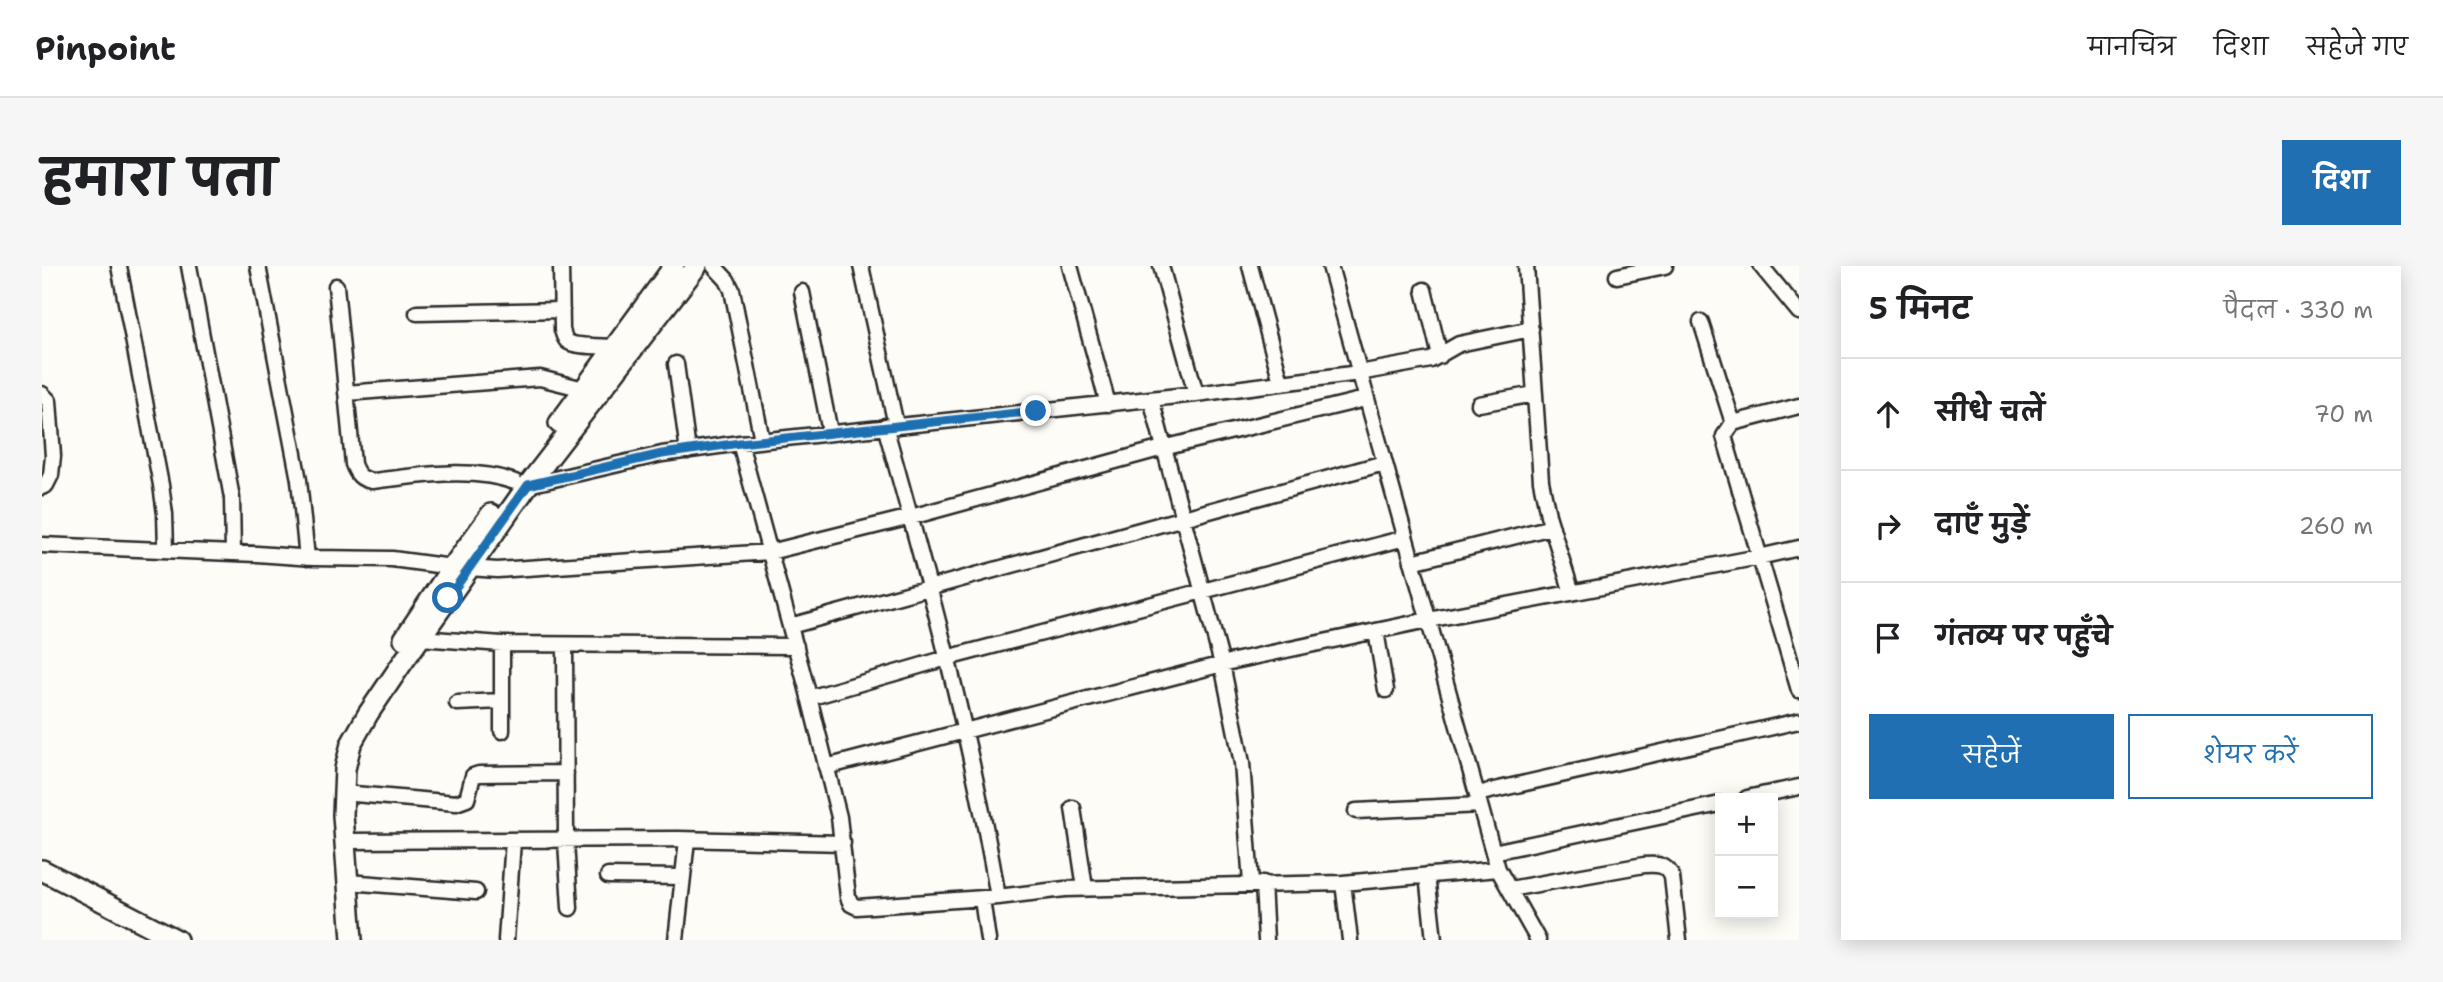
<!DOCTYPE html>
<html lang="hi">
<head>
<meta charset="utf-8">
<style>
	:root { --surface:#fff; --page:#f6f6f6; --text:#202124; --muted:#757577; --line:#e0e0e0; --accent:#1f6fb2 }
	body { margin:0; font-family:"Shantell Sans","Playpen Sans Deva",sans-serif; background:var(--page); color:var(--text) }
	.controls { position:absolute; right:21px; bottom:21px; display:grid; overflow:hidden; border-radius:0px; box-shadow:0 4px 18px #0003 }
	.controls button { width:63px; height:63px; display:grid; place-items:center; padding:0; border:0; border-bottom:2px solid var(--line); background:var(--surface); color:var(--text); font:35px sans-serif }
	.stop { position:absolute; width:21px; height:21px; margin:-16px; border:5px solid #1f6fb2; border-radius:50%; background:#fff }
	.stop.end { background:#1f6fb2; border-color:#fff; box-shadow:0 2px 7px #0008 }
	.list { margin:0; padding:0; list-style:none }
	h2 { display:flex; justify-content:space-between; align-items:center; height:91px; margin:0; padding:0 28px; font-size:30px }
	h2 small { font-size:23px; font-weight:400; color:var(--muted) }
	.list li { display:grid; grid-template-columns:46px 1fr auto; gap:21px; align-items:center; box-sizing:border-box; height:112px; padding:0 28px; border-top:2px solid var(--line) }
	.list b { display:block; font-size:26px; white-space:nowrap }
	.list em { font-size:23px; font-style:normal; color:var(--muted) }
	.actions { display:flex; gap:14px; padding:21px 28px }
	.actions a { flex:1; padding:16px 0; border:2px solid var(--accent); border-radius:0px; text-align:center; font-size:24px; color:var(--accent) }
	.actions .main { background:var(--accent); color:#fff }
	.icon { flex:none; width:38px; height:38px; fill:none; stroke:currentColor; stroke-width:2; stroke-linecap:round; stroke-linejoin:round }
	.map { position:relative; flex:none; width:1757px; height:674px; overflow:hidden; border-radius:0px }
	header { display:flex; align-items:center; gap:42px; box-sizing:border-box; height:98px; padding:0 35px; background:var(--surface); border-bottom:2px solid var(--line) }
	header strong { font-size:33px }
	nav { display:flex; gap:38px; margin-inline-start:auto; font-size:24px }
	.intro { display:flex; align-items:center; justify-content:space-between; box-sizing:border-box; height:168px; padding:0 42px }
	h1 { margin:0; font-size:49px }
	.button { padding:18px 32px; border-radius:0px; background:var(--accent); color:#fff; font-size:24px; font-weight:700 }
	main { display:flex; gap:42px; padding:0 42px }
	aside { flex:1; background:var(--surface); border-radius:0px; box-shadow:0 4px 18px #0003 }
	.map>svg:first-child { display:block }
</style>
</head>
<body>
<header>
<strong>Pinpoint</strong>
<nav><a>मानचित्र</a><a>दिशा</a><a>सहेजे गए</a></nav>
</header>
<div class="intro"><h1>हमारा पता</h1><a class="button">दिशा</a></div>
<main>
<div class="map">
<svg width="1757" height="674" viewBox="0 0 1757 674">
	<rect width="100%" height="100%" fill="#fdfcf7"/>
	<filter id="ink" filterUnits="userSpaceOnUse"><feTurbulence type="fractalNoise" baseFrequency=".0143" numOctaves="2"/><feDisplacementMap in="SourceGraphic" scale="14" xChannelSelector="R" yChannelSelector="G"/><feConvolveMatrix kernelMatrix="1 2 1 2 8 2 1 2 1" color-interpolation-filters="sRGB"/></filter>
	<g filter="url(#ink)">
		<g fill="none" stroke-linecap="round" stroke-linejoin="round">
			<g stroke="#2b2b2b" stroke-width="19">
				<path id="minor" d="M77 0 119 219 123 248 124 284
					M147 0 190 232 191 287
					M216 0 257 214 265 292
					M519 0 520 64C521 67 522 72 525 75 531 81 562 80 572 81
					M672 0 685 14 690 24 720 174
					M819 0 854 159
					M1028 0 1066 138
					M1119 0 1154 128
					M1208 0 1239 116
					M1288 0 1451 586 1456 603 1496 674
					M1484 0 1499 215 1506 249 1530 327
					M1719 0 1757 46
					M1575 10 1623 0
					M294 20 311 198C315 209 319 213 330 215 378 210 427 200 473 216
					M1382 24 1398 90
					M760 26 788 166
					M375 47 520 44
					M1659 56 1691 157
					M634 98 646 185
					M304 127 498 112 542 123
					M0 128 7 135 11 190 9 209 4 219 0 221
					M1109 133 1180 398 1200 497 1209 617
					M1437 138 1493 128
					M1757 140 1691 157 1682 170 1757 424
					M843 160C887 316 929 472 956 631
					M698 177 764 419 797 551 806 631 809 638 815 641 956 631 1023 623 1301 617 1456 603
					M486 219 620 188 698 177 1154 128 1317 107 1389 94 1417 78 1489 63
					M0 279 215 288 271 292 350 293 410 301
					M1370 296 1510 261
					M427 302 455 304 728 286 869 251 1121 182 1323 133
					M748 360 1342 197
					M1334 365 1344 424
					M378 372 460 378 754 380
					M460 378V465
					M523 379 524 575 528 642
					M767 432 905 392 1363 272
					M415 437 460 435
					M784 501 1192 395 1386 354 1717 291 1757 282
					M301 527 414 537 425 533 431 510 437 508 524 507
					M1435 528 1757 455
					M1705 532 1757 521
					M1031 542 1043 622
					M1314 545 1438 539
					M303 575 636 573 801 577
					M1451 586 1678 538
					M1385 609 1392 674
					M566 610 641 611
					M306 616 434 626
					M1221 617 1224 674
					M1301 617 1308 674
					M1468 623 1602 599C1615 598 1625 598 1630 611L1637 674
					M940 633 946 674
					M464 674 471 575
					M634 674 645 574"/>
			</g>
			<g stroke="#2b2b2b" stroke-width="24">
				<path id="major" d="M517 157 632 0
					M362 373 406 307 449 248
					M0 604 135 674
					M310 674 301 549 303 503 309 478 326 448 359 399 486 219 655 0"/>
			</g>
			<use href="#minor" stroke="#fdfcf7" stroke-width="14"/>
			<use href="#major" stroke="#fdfcf7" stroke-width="19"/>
		</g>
	</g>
	<g fill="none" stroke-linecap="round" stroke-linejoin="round" filter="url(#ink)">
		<path stroke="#1f6fb2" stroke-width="9" d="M406 332 486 219 620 188 698 177 994 145"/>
	</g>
</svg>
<div class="controls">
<button>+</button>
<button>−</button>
</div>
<div class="stop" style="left:406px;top:332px"></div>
<div class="stop end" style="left:994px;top:145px"></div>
</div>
<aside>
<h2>5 मिनट<small>पैदल · 330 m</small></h2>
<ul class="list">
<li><svg class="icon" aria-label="ahead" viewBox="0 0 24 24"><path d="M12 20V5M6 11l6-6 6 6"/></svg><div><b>सीधे चलें</b></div><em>70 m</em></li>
<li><svg class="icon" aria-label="right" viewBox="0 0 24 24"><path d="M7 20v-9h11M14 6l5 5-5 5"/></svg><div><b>दाएँ मुड़ें</b></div><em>260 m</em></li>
<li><svg class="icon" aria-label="arrive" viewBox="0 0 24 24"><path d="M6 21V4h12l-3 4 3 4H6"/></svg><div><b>गंतव्य पर पहुँचे</b></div></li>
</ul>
<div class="actions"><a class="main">सहेजें</a><a>शेयर करें</a></div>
</aside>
</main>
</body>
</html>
